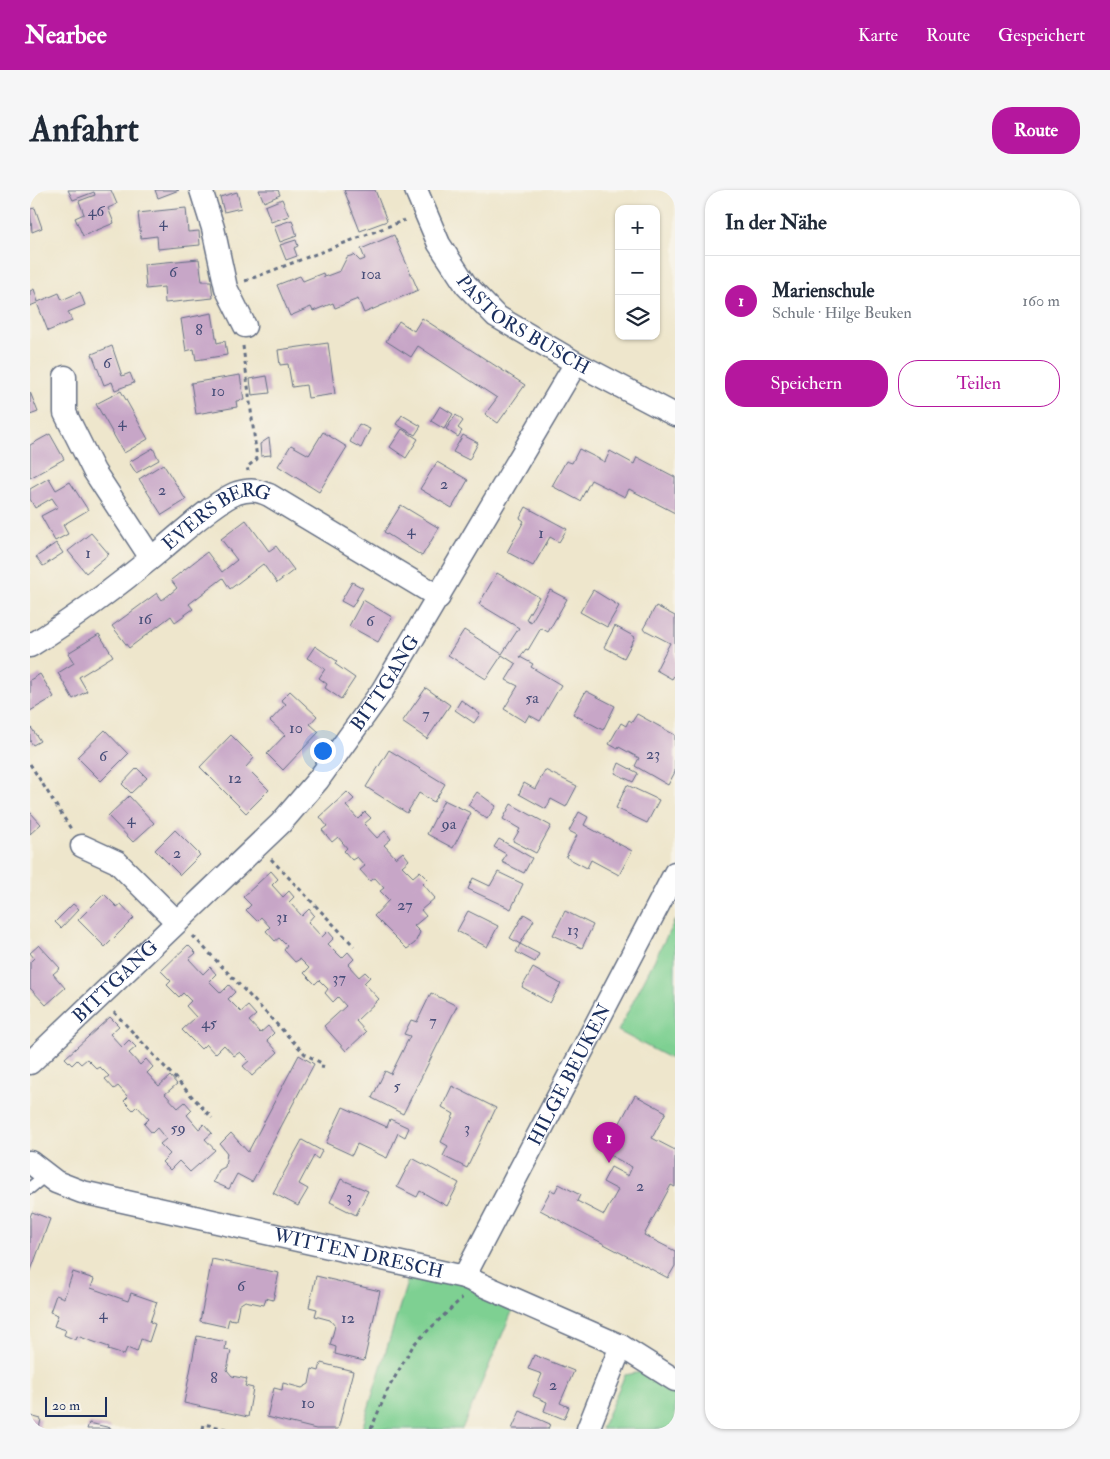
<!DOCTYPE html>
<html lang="de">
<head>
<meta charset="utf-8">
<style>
	:root { --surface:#fff; --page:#f6f6f7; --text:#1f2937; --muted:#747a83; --line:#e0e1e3; --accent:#b5179e }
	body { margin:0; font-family:"IM FELL Double Pica",serif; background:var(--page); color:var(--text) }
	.controls { position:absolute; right:15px; top:15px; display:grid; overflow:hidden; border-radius:10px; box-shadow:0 1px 4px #0004 }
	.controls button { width:45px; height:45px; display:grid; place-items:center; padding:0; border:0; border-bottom:1px solid var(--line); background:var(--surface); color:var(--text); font:25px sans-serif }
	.scale { position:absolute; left:15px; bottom:12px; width:62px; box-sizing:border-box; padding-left:5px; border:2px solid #1b2f5e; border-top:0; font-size:14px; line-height:18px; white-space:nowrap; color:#1b2f5e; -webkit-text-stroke:4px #f7f3e8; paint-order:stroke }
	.you { position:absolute; left:292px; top:560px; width:18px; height:18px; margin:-12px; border:4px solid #fff; border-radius:50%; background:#1a73e8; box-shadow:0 0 0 8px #1a73e833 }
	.badge { display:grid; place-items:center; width:32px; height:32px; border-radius:50%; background:var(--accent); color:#fff; font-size:16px; font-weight:700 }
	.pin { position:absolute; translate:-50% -41px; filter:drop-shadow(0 1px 2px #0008) }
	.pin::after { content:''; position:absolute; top:26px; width:18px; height:15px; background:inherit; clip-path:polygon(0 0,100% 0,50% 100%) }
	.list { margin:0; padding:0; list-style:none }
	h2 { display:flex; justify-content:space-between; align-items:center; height:65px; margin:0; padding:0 20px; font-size:21px }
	h2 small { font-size:16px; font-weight:400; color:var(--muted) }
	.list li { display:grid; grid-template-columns:32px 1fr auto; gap:15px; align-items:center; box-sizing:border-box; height:90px; padding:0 20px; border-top:1px solid var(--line) }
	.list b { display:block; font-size:19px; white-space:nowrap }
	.list p { margin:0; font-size:16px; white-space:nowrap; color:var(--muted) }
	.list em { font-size:16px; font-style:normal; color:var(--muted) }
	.actions { display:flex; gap:10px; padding:15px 20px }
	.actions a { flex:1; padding:11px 0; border:1px solid var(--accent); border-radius:20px; text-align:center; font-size:18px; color:var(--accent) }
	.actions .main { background:var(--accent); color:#fff }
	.icon { flex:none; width:28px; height:28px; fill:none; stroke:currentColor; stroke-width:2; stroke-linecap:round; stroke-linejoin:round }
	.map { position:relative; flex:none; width:645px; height:1239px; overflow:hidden; border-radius:20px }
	header { display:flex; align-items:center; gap:30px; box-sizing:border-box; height:70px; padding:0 25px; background:var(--accent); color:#fff }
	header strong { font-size:24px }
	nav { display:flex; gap:28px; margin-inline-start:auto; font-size:18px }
	.intro { display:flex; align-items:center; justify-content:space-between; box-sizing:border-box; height:120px; padding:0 30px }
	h1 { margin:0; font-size:35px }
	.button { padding:12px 22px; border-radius:20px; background:var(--accent); color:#fff; font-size:18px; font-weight:700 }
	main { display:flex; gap:30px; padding:0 30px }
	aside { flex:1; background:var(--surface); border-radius:20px; box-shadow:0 1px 4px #0004 }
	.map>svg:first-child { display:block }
</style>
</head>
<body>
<header>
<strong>Nearbee</strong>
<nav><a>Karte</a><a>Route</a><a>Gespeichert</a></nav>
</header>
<div class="intro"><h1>Anfahrt</h1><a class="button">Route</a></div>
<main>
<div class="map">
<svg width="645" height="1239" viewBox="0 0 645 1239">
	<rect width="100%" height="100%" fill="#f7f3e8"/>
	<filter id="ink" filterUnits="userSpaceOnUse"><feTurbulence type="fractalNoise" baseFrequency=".02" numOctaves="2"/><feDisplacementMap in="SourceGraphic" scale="10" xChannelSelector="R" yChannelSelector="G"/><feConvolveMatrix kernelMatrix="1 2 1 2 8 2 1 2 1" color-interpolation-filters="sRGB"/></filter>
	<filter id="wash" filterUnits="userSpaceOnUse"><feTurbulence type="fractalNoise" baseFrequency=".0096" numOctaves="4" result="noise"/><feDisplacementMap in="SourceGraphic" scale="20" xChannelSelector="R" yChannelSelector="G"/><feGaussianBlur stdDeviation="1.12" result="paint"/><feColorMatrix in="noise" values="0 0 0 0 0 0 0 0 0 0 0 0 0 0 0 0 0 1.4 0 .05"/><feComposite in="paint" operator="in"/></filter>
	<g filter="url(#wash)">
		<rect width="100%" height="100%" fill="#eee6cc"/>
		<path fill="#7ed092" stroke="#4c8078" d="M645 730V871L588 841Z
			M382 1076 487 1110 432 1239H332Z
			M612 1182 645 1203V1239H571L595 1185Z"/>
		<g id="blocks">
			<path fill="#c7a6c7" d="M38 0H81L87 14 78 18 84 33 53 46 45 28 54 24 49 11 65 5 64 2 43 10Z
				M125 0H149L128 8Z
				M229 0H248L250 5 234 12Z
				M314 0H345L357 31 330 41Z
				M207 2 211 18 194 22 190 7Z
				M252 9 259 26 241 32 235 16Z
				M5 18 12 38 2 42 0 19Z
				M156 18 158 42 169 41 170 55 128 59 127 46 111 48 108 23Z
				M262 30 267 46 250 52 244 36Z
				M364 45 388 100 334 123 328 109 305 118 303 113 283 121 281 117 260 126 247 95 270 86 273 91 293 83 294 87 310 81 317 67 324 65 330 71 335 69 331 59Z
				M266 50 268 56 264 58 267 66 256 70 250 55Z
				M169 69 172 91H181L183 108 135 113 134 97 116 99 114 74Z
				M4 99 8 112 29 103 32 110 50 102 55 115 38 122 42 131 18 141 7 113 0 116V101Z
				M182 123 187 153 195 151 197 165 166 170 164 159 156 161 151 129Z
				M392 128 495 195 468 233 455 224 467 208 388 156 381 167 356 151 369 131 384 141Z
				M298 153 305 204 278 208 276 195 262 197 258 174 250 175 248 160Z
				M82 156 92 186 100 183 104 193 85 200 82 192 74 195 62 164Z
				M210 185 214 210 206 211 207 217 166 224 161 193Z
				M237 186 240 203 222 205 220 189Z
				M91 201 118 249 94 263 66 214Z
				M0 202 8 222 0 225Z
				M410 216 423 224 414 239 401 231Z
				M372 225 391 236 385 245 366 234Z
				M426 225 433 231 428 238 432 241 428 247 416 239Z
				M329 234 340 239 331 258 320 252Z
				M372 239 388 249 376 268 360 257Z
				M293 242 317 257 289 302 248 276 261 255 279 265Z
				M20 244 34 269 0 288V255Z
				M433 245 448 253 439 270 423 262Z
				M239 248 241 265 231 266 230 254Z
				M123 258 129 270 106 283 99 272Z
				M549 259 575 272 580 261 604 274 607 267 645 287V323L599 299 595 307 561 290 550 311 522 296 536 271 542 273Z
				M407 272 438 290 422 318 390 299Z
				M133 274 156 310 132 325 109 289Z
				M19 288 26 300 40 292 58 320 33 335 38 344 25 351 11 326 28 317 22 308 5 318 0 309V299Z
				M371 315 409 338 392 366 354 342Z
				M496 317 537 339 529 352 520 347 503 376 477 362 494 331 490 328Z
				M216 330 239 361 246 356 264 380 247 393 233 374 200 399 193 388 159 414 163 419 145 432 141 426 99 458 82 436 127 403 132 410 140 404 147 398 141 390 177 362 192 382 207 370 191 349Z
				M61 343 79 364 56 383 38 361Z
				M26 353 33 363 13 376 6 367Z
				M467 383 509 407 496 429 501 432 520 400 537 409 518 442 511 438 498 460 496 459 490 467 503 474 501 477 531 495 510 531 499 525 495 532 474 519 488 496 476 490 486 474 472 465 456 489 418 465 434 440 472 464 489 438 449 414Z
				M322 392 333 398 322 417 311 411Z
				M563 400 589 416 577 437 550 422Z
				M333 410 362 427 348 452 319 436Z
				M626 416 645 426V484L642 489 626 480 640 453 613 439Z
				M585 436 605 447 594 468 574 457Z
				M69 444 83 466 49 487 57 501 43 509 28 483 44 473 38 463Z
				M285 456 307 471 305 474 325 488 311 509 295 498 297 494 289 488 295 479 277 468Z
				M10 484 24 507 0 521V490Z
				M396 498 420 515 397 549 372 532Z
				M260 501 287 526 280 534 289 542 253 580 237 564 255 545 240 531 256 514 251 510Z
				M556 501 585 516 573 540 543 524Z
				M431 510 450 524 444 533 425 520Z
				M607 524 645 545V582L638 595 605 576 609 568 589 557 588 559 579 554 591 533 596 536 599 530 602 532Z
				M0 536 10 551 3 555 0 551Z
				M75 540 98 564 71 591 47 567Z
				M201 545 224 568 216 577 239 600 216 623 170 577Z
				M359 560 415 594 404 612 389 603 377 623 336 597Z
				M589 573 608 583 603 592 585 583Z
				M107 578 117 588 101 603 92 594Z
				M515 580 547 596 536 617 521 609 516 619 489 604 494 593 505 599Z
				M597 595 629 610 617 633 586 618Z
				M317 602 324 609 316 616 328 629 335 622 341 628 334 634 347 648 355 641 361 649 354 655 366 668 373 662 379 670 372 676 383 687 390 681 398 689 393 694 405 708 391 720 396 726 384 736 390 742 385 753 377 759 344 726 359 710 350 701 354 698 345 688 340 691 330 680 335 676 327 667 322 670 314 661 317 658 308 647 302 652 292 640 297 636 290 627Z
				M447 602 466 616 457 629 438 615Z
				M99 606 124 633 103 652 78 626Z
				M414 610 441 623 423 658 397 644Z
				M481 614 521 636 506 663 483 651 490 639 473 629Z
				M0 622 11 634 0 644Z
				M549 622 558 627 554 635 602 661 589 685 561 670 557 678 536 667 547 645 539 641Z
				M145 640 170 665 150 685 125 660Z
				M469 649 502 668 494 683 472 672 476 664 464 657Z
				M241 681 248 689 242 695 253 707 259 701 264 707 259 712 272 726 279 719 284 725 278 732 292 747 298 741 304 748 298 754 312 768 318 762 324 769 318 775 329 787 335 782 340 787 334 793 349 809 326 831 336 842 316 861 294 836 316 816 308 807 303 812 295 803 298 799 289 790 285 794 274 783 279 778 270 769 265 772 254 760 257 756 249 748 245 751 236 741 240 737 231 727 227 731 216 720 221 715 213 707Z
				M468 682 493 694 481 719 438 699 443 688 460 696Z
				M74 704 87 717 91 714 104 728 75 757 48 730Z
				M43 714 49 719 31 738 25 732Z
				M438 721 468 736 457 757 427 741Z
				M535 721 563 735 552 758 523 745Z
				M494 724 504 730 490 754 480 748Z
				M490 754 509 764 505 772 486 762Z
				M9 755 30 778 23 784 35 798 16 815 0 798V772L4 768 0 763Z
				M158 755 166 763 159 769 173 784 180 777 186 784 179 791 191 803 199 795 205 802 198 809 211 822 218 816 226 825 219 831 230 843 238 836 244 843 237 850 248 862 222 886 213 876 219 871 210 862 204 866 194 855 185 864 176 854 171 859 152 840 166 827 156 816 161 811 153 803 149 807 137 795 141 791 131 781Z
				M503 778 531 794 520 813 492 797Z
				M401 803 427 816 373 924 342 908 355 881 361 884 380 846 374 844 381 830 387 832Z
				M80 827 89 836 80 844 92 857 99 850 106 857 99 863 110 875 116 869 123 877 117 883 129 896 140 886 147 894 135 904 148 918 155 912 162 920 157 925 169 939 174 934 182 943 175 949 185 960 160 982 149 971 140 980 132 972 140 964 130 954 136 949 127 938 122 943 114 934 119 929 107 916 103 920 94 911 98 907 88 896 84 899 75 889 79 886 70 877 67 879 57 869 51 874 47 870 42 875 35 868Z
				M269 865 284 874 222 992 207 984 199 999 183 992 189 980 195 977 197 963 190 954 201 943 218 962Z
				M422 896 466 918 437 978 413 966 418 956 411 952 424 924 412 917Z
				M605 905 636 922 622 948 645 960V997L641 995 614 1045 645 1061V1076L638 1088 510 1020 521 1000 525 1002 529 994 550 1005 547 1011 574 1025 588 1000 573 992 581 977 598 986 602 977 574 962Z
				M313 917 357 937 360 929 379 938 375 947 368 943 357 968 327 954 322 965 296 953Z
				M272 950 292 961 288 969 284 966 269 994 278 999 268 1016 243 1003Z
				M382 968 429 993 417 1016 390 1001 387 1007 367 997Z
				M311 989 338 1001 326 1025 300 1012Z
				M2 1022 20 1029 0 1083V1027Z
				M182 1069 249 1083 243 1110 236 1108 234 1115 215 1111 209 1115 206 1130 199 1129 197 1137 170 1131Z
				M43 1082 64 1089 61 1098 98 1111 101 1103 127 1112 120 1132 125 1134 119 1152 111 1149 107 1162 97 1158 94 1165 78 1160 79 1157 47 1146 46 1150 34 1145 36 1140 24 1136 28 1125 20 1122 26 1105 34 1108Z
				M286 1086 350 1101 334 1171 305 1164 306 1157 300 1155 305 1136 300 1130 285 1126 287 1119 279 1117Z
				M167 1146 196 1152 195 1160 201 1161 197 1180 202 1186 217 1189 215 1196 223 1198 218 1227 154 1213Z
				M504 1165 544 1181 530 1213 539 1217 534 1229 514 1221 517 1212 503 1206 512 1184 498 1179Z
				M291 1173 323 1181 308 1239H286L237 1227 244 1198 252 1200 253 1193 272 1198 279 1194 282 1179 289 1181Z
				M490 1221 520 1234 518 1239H482Z
				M0 1226 11 1229 9 1239H0Z
				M59 1233 81 1238V1239H57Z"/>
		</g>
	</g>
	<g filter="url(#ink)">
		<use href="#blocks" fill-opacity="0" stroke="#656f84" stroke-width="1"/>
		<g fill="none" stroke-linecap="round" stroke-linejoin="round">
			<g stroke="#656f84" stroke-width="14">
				<path id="lane" d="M0 998 16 985"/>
			</g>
			<g stroke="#656f84" stroke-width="25">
				<g id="street">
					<path d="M171 0 183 38 196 98 215 136"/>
					<path id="s1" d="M386 0 409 54 436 95 466 126 546 173 645 225"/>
					<path d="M35 187V223L64 281 121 368"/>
					<path id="s2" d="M0 456C45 428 89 395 130 361 148 346 187 310 207 303 220 299 227 300 239 305L409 407"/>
					<path d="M52 656 87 672 147 732"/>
					<path id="s3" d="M0 873 251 633 288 590 352 501 546 173"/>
					<path id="s4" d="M0 972 26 992 52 1002 434 1087 591 1156 645 1190"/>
					<path id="s5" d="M434 1087 645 683"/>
					<path d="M558 1239 591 1156"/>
				</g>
			</g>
			<path stroke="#656f84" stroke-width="3" stroke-dasharray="4 4" stroke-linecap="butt" d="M215 91 375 30
				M213 156 227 269 217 277 218 281
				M0 574 41 639
				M241 669 324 756
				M163 746 275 864 293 874 292 880
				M84 822 182 928
				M173 1239 174 1234 196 1239
				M341 1239 358 1199 384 1154 432 1108"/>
			<use href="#lane" stroke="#fff" stroke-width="11"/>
			<use href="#street" stroke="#fff" stroke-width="22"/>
		</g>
	</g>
	<g text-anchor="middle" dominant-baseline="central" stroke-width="4.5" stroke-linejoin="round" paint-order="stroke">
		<g font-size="16" fill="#464d78">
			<text x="66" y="21">46</text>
			<text x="133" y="32">4</text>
			<text x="143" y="82">6</text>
			<text x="341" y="84">10a</text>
			<text x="169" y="140">8</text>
			<text x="77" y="173">6</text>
			<text x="188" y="201">10</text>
			<text x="92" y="232">4</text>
			<text x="414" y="294">2</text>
			<text x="132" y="300">2</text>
			<text x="381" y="340">4</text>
			<text x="511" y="343">1</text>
			<text x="58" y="363">1</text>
			<text x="115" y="429">16</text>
			<text x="340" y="431">6</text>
			<text x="502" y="508">5a</text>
			<text x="396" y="524">7</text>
			<text x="266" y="538">10</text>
			<text x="623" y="564">23</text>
			<text x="73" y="566">6</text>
			<text x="205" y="588">12</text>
			<text x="101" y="629">4</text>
			<text x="419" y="634">9a</text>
			<text x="147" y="663">2</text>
			<text x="375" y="715">27</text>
			<text x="252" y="727">31</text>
			<text x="543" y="740">13</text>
			<text x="309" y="788">37</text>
			<text x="403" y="831">7</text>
			<text x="179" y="833">45</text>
			<text x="367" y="896">5</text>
			<text x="148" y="938">59</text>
			<text x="437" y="938">3</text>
			<text x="610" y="996">2</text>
			<text x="319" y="1007">3</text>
			<text x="211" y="1096">6</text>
			<text x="73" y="1124">4</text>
			<text x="318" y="1128">12</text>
			<text x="184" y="1188">8</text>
			<text x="523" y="1195">2</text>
			<text x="278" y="1213">10</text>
		</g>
		<g font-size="19" fill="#1b2f5e" stroke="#f7f3e8">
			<text stroke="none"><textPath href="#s1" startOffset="178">PASTORS BUSCH</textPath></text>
			<text stroke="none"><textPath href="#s2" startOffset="230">EVERS BERG</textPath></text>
			<text stroke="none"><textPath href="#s3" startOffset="522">BITTGANG</textPath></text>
			<text stroke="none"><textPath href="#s3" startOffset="118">BITTGANG</textPath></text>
			<text stroke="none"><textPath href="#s5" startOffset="228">HILGE BEUKEN</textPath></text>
			<text stroke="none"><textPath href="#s4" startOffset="344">WITTEN DRESCH</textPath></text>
		</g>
	</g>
</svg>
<div class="controls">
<button>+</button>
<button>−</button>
<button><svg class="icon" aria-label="layers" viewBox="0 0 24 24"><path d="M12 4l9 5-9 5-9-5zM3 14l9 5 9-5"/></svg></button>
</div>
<div class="scale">20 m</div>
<div class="you"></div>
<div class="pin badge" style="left:579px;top:973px">1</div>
</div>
<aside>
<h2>In der Nähe<small></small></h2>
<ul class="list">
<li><span class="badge">1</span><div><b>Marienschule</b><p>Schule · Hilge Beuken</p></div><em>160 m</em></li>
</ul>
<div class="actions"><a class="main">Speichern</a><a>Teilen</a></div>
</aside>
</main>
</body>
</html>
